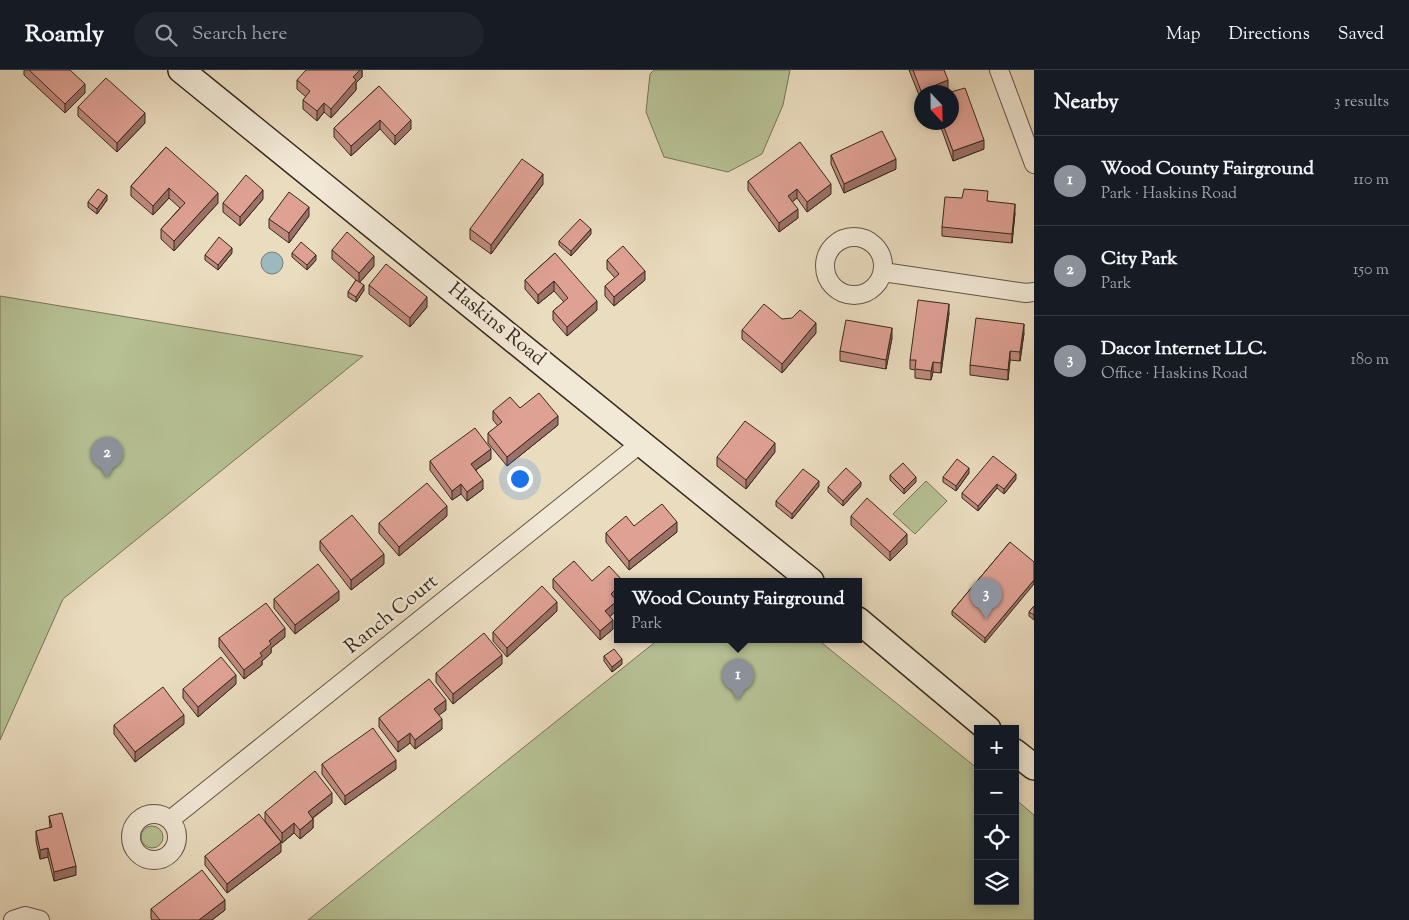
<!DOCTYPE html>
<html lang="en">
<head>
<meta charset="utf-8">
<style>
	:root { --surface:#171b24; --page:#20242c; --text:#f1f3f6; --muted:#9ea1a6; --line:#363941; --accent:#8c9099 }
	body { margin:0; font-family:"Sorts Mill Goudy",serif; background:var(--page); color:var(--text) }
	.controls { position:absolute; right:15px; bottom:15px; display:grid; overflow:hidden; border-radius:0px; box-shadow:0 2px 8px #0003 }
	.controls button { width:45px; height:45px; display:grid; place-items:center; padding:0; border:0; border-bottom:1px solid var(--line); background:var(--surface); color:var(--text); font:25px sans-serif }
	.compass { position:absolute; left:914px; top:15px; width:45px; height:45px; border-radius:50%; background:var(--surface); box-shadow:0 2px 8px #0003; rotate:158deg }
	.you { position:absolute; left:519px; top:408px; width:18px; height:18px; margin:-12px; border:4px solid #fff; border-radius:50%; background:#1a73e8; box-shadow:0 0 0 8px #1a73e833 }
	.badge { display:grid; place-items:center; width:32px; height:32px; border-radius:50%; background:var(--accent); color:#fff; font-size:16px; font-weight:700 }
	.pin { position:absolute; translate:-50% -41px; filter:drop-shadow(0 1px 2px #0008) }
	.pin::after { content:''; position:absolute; top:26px; width:18px; height:15px; background:inherit; clip-path:polygon(0 0,100% 0,50% 100%) }
	.popup { position:absolute; left:614px; top:508px; width:248px; height:65px; box-sizing:border-box; display:grid; place-content:center; border-radius:0px; background:var(--surface); filter:drop-shadow(0 1px 4px #0005); font-size:16px; white-space:nowrap; color:var(--muted) }
	.popup b { font-size:19px; color:var(--text) }
	.popup::after { content:''; position:absolute; left:50%; top:100%; margin-left:-10px; border:10px solid transparent; border-top-color:var(--surface) }
	.list { margin:0; padding:0; list-style:none }
	h2 { display:flex; justify-content:space-between; align-items:center; height:65px; margin:0; padding:0 20px; font-size:21px }
	h2 small { font-size:16px; font-weight:400; color:var(--muted) }
	.list li { display:grid; grid-template-columns:32px 1fr auto; gap:15px; align-items:center; box-sizing:border-box; height:90px; padding:0 20px; border-top:1px solid var(--line) }
	.list b { display:block; font-size:19px; white-space:nowrap }
	.list p { margin:0; font-size:16px; white-space:nowrap; color:var(--muted) }
	.list em { font-size:16px; font-style:normal; color:var(--muted) }
	.icon { flex:none; width:28px; height:28px; fill:none; stroke:currentColor; stroke-width:2; stroke-linecap:round; stroke-linejoin:round }
	.map { position:relative; flex:none; width:1034px; height:850px; overflow:hidden }
	header { display:flex; align-items:center; gap:30px; box-sizing:border-box; height:70px; padding:0 25px; background:var(--surface); border-bottom:1px solid var(--line) }
	header strong { font-size:24px }
	nav { display:flex; gap:28px; margin-inline-start:auto; font-size:18px }
	.search { width:350px; height:45px; background:var(--page); display:flex; align-items:center; gap:12px; box-sizing:border-box; padding:0 18px; border-radius:28px; color:var(--muted); font-size:19px }
	main { display:flex }
	aside { flex:1; background:var(--surface) }
	.map>svg:first-child { display:block }
</style>
</head>
<body>
<header>
<strong>Roamly</strong>
<div class="search"><svg class="icon" aria-label="search" viewBox="0 0 24 24"><circle cx="10" cy="10" r="6"/><path d="M15 15l6 6"/></svg>Search here</div>
<nav><a>Map</a><a>Directions</a><a>Saved</a></nav>
</header>
<main>
<div class="map">
<svg width="1034" height="850" viewBox="0 0 1034 850">
	<rect width="100%" height="100%" fill="#eadcbf"/>
	<filter id="stains"><feTurbulence type="fractalNoise" baseFrequency=".004" numOctaves="4"/><feColorMatrix values="0 0 0 0 .2 0 0 0 0 .09 0 0 0 0 .02 0 0 0 .5 -.17"/></filter>
	<radialGradient id="worn" r=".72"><stop offset=".6" stop-color="#630" stop-opacity="0"/><stop offset="1" stop-color="#630" stop-opacity=".3"/></radialGradient>
	<path fill="#b6c093" stroke="#767558" d="M654 0H790L783 35 762 84 728 102 664 87 646 42 650 4Z
		M0 226 363 286 63 529 0 670Z
		M926 411 947 431 915 464 893 444Z
		M659 569H817L978 699V831H1015V729L1034 745V850H308Z
		M141 767a11 11 0 1 1 22 0a11 11 0 1 1-22 0Z"/>
	<path fill="#9db9bd" stroke="#74807d" d="M261 193a11 11 0 1 1 22 0a11 11 0 1 1-22 0Z"/>
	<g fill="none" stroke-linecap="round" stroke-linejoin="round">
		<g stroke="#635646" stroke-width="20">
			<path id="street" d="M999 0 1034 94
				M825 196a29 29 0 1 1 58 0a29 29 0 1 1-58 0Z
				M883 202 1026 223 1034 222
				M131 767a23 23 0 1 1 46 0a23 23 0 1 1-46 0Z
				M170 750 641 373
				M13 850 25 846 40 850"/>
		</g>
		<g stroke="#362a1d" stroke-width="28">
			<path id="secondary" d="M181 0 811 511
				M858 550 988 659
				M1015 682 1034 697"/>
		</g>
		<use href="#street" stroke="#f1e8d5" stroke-width="18"/>
		<use href="#secondary" stroke="#f1e8d5" stroke-width="25"/>
	</g>
	<path fill="#c08a7f" stroke="#362a1d" d="M24 0H70L85 23 65 43 24 5Z
		M362 0V7L356 13V20L331 48 324 42 317 51 303 39V30L306 27 297 19V10Z
		M909 0H944L948 20 921 30Z
		M379 16 411 59 395 75 380 59 351 86 334 67V58Z
		M78 37 145 53 117 82 78 46Z
		M939 52H952L984 79 953 91Z
		M166 77 218 133 174 181 161 169V159L180 138 169 128 153 145 131 126V116Z
		M831 85 896 99 844 123 831 94Z
		M748 111 831 124 807 142 797 128 792 132 798 148 779 162 748 120Z
		M543 114 491 184 470 169V159Z
		M263 129 240 156 223 142V133Z
		M107 130 97 144 88 137V132Z
		M988 131 1015 143 1012 173 942 166V157Z
		M309 146 289 173 269 158V149Z
		M591 164 571 186 559 175V171Z
		M332 180 374 196 360 212 364 220 356 232 348 227V222L356 210 332 189Z
		M232 183 218 200 205 190V185Z
		M292 183 316 190 307 200 292 187Z
		M555 183 597 240 567 266 553 250V241L564 232 554 221 538 234 525 219V210Z
		M607 190 645 210 614 236 605 226V216L615 208 607 199Z
		M369 215 427 237 410 257 369 224Z
		M949 243 941 303 933 302 931 310 915 308V300L910 299V290Z
		M782 249 816 263 782 303 742 269V260Z
		M1024 263 1020 291 1010 290 1008 310 970 305V295Z
		M892 268 886 299 840 291V281Z
		M520 338 558 355 507 396 488 373V363L498 356 493 350V341Z
		M775 382 746 419 717 396V387Z
		M491 389 476 400 483 419 467 431 461 424 452 430 430 400V391Z
		M969 403 956 421 943 412V407Z
		M890 405 916 412 904 424 890 410Z
		M1016 409 1004 424 997 418 978 441 962 428V423Z
		M819 416 792 449 776 436V431Z
		M861 416 843 436 828 422V417Z
		M447 446 399 486 379 463V453Z
		M851 446 907 474 890 491 851 455Z
		M634 456 677 462 629 500 606 472V463Z
		M320 471 384 494 351 520 320 480Z
		M1010 472 985 573 952 545V541Z
		M553 509 592 511 618 526 615 529 617 540 609 547 613 559 600 570 553 518Z
		M274 529 339 530 295 564 274 538Z
		M1034 536V550L1029 546V542Z
		M557 541 507 587 493 571V562Z
		M285 567 271 578V583L262 591V595L244 609 219 577V568Z
		M604 586 622 594 612 602 604 591Z
		M502 594 453 634 436 612V603Z
		M236 614 198 647 183 628V619Z
		M446 640 438 645 442 659 415 679 410 673 398 682 379 657V648Z
		M184 654 135 692 114 664V655Z
		M322 694 396 699 345 735 322 704Z
		M332 733 313 748V758L300 769 294 763 282 773 265 751V742Z
		M49 746 76 805 54 811 48 787 40 789 36 771V761L50 758Z
		M281 782 227 823 205 795V786Z
		M151 839 225 840 212 850H152L151 848Z"/>
	<path fill="#9c7168" stroke="#362a1d" d="M360 0H362V7L356 13V20L331 48V39L353 7Z
		M948 10V20L940 22H922L921 30V21Z
		M85 14V23L65 43V34Z
		M324 33V42L317 51V41Z
		M145 43V53L117 82V73Z
		M380 50V59L351 86V76Z
		M411 50V59L395 75V66Z
		M984 70V79L953 91V81Z
		M896 89V99L844 123V114Z
		M543 104V114L491 184V175Z
		M831 114V124L807 142V132Z
		M169 118V128L153 145V136Z
		M797 119V128L788 135V126Z
		M263 120V129L240 156V147Z
		M218 123V133L174 181V171Z
		M107 125V130L97 144V139Z
		M1015 134V143L1012 173V164Z
		M309 137V146L289 173V163Z
		M798 139V148L779 162V153Z
		M591 159V164L571 186V181Z
		M232 178V183L218 200V195Z
		M316 185V190L307 200V195Z
		M374 186V196L359 213V203Z
		M645 201V210L614 236V227Z
		M554 211V221L538 234V225Z
		M364 215V220L356 232V227Z
		M427 227V237L410 257V248Z
		M597 231V240L567 266V257Z
		M949 234V243L941 303V293Z
		M816 253V263L782 303V294Z
		M1024 254V263L1020 291V282Z
		M892 258V268L886 299V290Z
		M1010 281V290L1008 310V300Z
		M933 292V302L931 310V301Z
		M558 346V355L507 396V387Z
		M775 373V382L746 419V410Z
		M491 379V389L471 403V394Z
		M969 398V403L956 421V416Z
		M1016 404V409L1004 424V419Z
		M916 407V412L904 424V419Z
		M483 410V419L467 431V422Z
		M819 411V416L792 449V444Z
		M861 412V416L843 436V431Z
		M461 414V424L452 430V421Z
		M997 414V418L978 441V436Z
		M447 436V446L399 486V477Z
		M677 452V462L629 500V491Z
		M907 464V474L890 491V482Z
		M384 484V494L351 520V510Z
		M1034 510V514L985 573V568Z
		M618 517V526L611 533V524Z
		M339 521V530L295 564V555Z
		M617 531V540L605 551V541Z
		M557 532V541L507 587V578Z
		M613 550V559L600 570V561Z
		M285 558V567L271 578V583L262 591V595L244 609V600L260 583 269 571Z
		M502 585V594L453 634V624Z
		M622 589V594L612 602V597Z
		M236 605V614L198 647V637Z
		M446 630V640L434 649V639Z
		M184 645V654L135 692V682Z
		M442 649V659L415 679V670Z
		M410 663V673L398 682V672Z
		M396 690V699L345 735V726Z
		M332 723V733L308 751V742Z
		M313 749V758L300 769V760Z
		M294 753V763L282 773V763Z
		M281 772V782L227 823V814Z
		M48 778V787L40 789V780Z
		M76 796V805L54 811V802Z
		M225 830V840L212 850H199Z"/>
	<path fill="#dfa194" stroke="#362a1d" d="M29 0H70L85 14 65 34Z
		M306 0H360L353 7 356 10 331 39 324 33 317 41 303 30 310 21 297 10Z
		M913 0H944L948 10 921 21Z
		M106 8 145 43 117 73 78 37Z
		M379 16 411 50 395 66 380 50 351 76 334 58Z
		M965 18 984 70 953 81 942 52H952L951 22Z
		M882 61 896 89 844 114 831 85Z
		M800 72 831 114 807 132 797 119 788 126 798 139 779 153 748 111Z
		M166 77 218 123 174 171 161 159 185 133 169 118 153 136 131 116Z
		M522 89 543 104 491 175 470 159Z
		M246 105 263 120 240 147 223 133Z
		M98 119 107 125 97 139 88 132Z
		M964 119 988 121 987 131 1015 134 1012 164 942 157 945 127 962 128Z
		M289 122 309 137 289 163 269 149Z
		M580 149 591 159 571 181 559 171Z
		M347 162 374 186 359 203 332 180Z
		M219 167 232 178 218 195 205 185Z
		M301 172 316 185 307 195 292 183Z
		M623 176 645 201 614 227 605 216 619 204 607 190Z
		M555 183 597 231 567 257 553 241 568 228 554 211 538 225 525 210Z
		M386 194 427 227 410 248 369 215Z
		M356 210 364 215 356 227 348 222Z
		M918 230 949 234 941 293 933 292 931 301 915 299 916 290H910Z
		M764 234 782 249 792 248 800 240 816 253 782 294 742 260Z
		M976 248 1024 254 1020 282 1010 281 1008 300 970 295Z
		M846 250 892 258 886 290 840 281Z
		M539 323 558 346 507 387 488 363 502 352 493 341 510 327 520 338Z
		M745 351 775 373 746 410 717 387Z
		M475 358 491 379 471 394 483 410 467 422 461 414 452 421 430 391Z
		M993 386 1016 404 1004 419 997 414 978 436 962 423Z
		M957 389 969 398 956 416 943 407Z
		M903 393 916 407 904 419 890 405Z
		M846 398 861 412 843 431 828 417Z
		M803 399 819 411 792 444 776 431Z
		M427 413 447 436 399 477 379 453Z
		M867 428 907 464 890 482 851 446Z
		M662 434 677 452 629 491 606 463 626 446 634 456Z
		M352 445 384 484 351 510 320 471Z
		M1010 472 1034 492V510L985 568 952 541Z
		M574 491 592 511 609 496 623 511H618V517L611 524 617 531 605 541 613 550 600 561 553 509Z
		M318 494 339 521 295 555 274 529Z
		M542 516 557 532 507 578 493 562Z
		M266 533 285 558 269 571 271 574 260 583 262 586 244 600 219 568Z
		M1034 536V545L1029 542Z
		M484 563 502 585 453 624 436 603Z
		M614 579 622 589 612 597 604 586Z
		M221 587 236 605 198 637 183 619Z
		M429 609 446 630 434 639 442 649 415 670 410 663 398 672 379 648Z
		M163 617 184 645 135 682 114 655Z
		M373 658 396 690 345 726 322 694Z
		M315 701 332 723 308 742 313 749 300 760 294 753 282 763 265 742Z
		M62 743 76 796 54 802 48 778 40 780 36 761 52 757 49 746Z
		M259 744 281 772 227 814 205 786Z
		M202 800 225 830 199 850H160L151 839Z"/>
	<g text-anchor="middle" dominant-baseline="central" stroke-width="5" stroke-linejoin="round" paint-order="stroke">
		<g font-size="20" fill="#362a1d" stroke="#f1e8d5">
			<text transform="translate(496 255) rotate(39)">Haskins Road</text>
			<text transform="translate(392 545) rotate(-39)">Ranch Court</text>
		</g>
	</g>
	<rect width="100%" height="100%" filter="url(#stains)"/>
	<rect width="100%" height="100%" fill="url(#worn)"/>
</svg>
<div class="controls">
<button>+</button>
<button>−</button>
<button><svg class="icon" aria-label="locate" viewBox="0 0 24 24"><circle cx="12" cy="12" r="6"/><path d="M12 2v4M12 18v4M2 12h4M18 12h4"/></svg></button>
<button><svg class="icon" aria-label="layers" viewBox="0 0 24 24"><path d="M12 4l9 5-9 5-9-5zM3 14l9 5 9-5"/></svg></button>
</div>
<svg class="compass" viewBox="-18 -18 36 36"><path d="M0-13l5 13h-10z" fill="#e53935"/><path d="M0 13l5-13h-10z" fill="#9ea1a6"/></svg>
<div class="you"></div>
<div class="pin badge" style="left:738px;top:630px">1</div>
<div class="popup"><b>Wood County Fairground</b>Park</div>
<div class="pin badge" style="left:107px;top:408px">2</div>
<div class="pin badge" style="left:986px;top:549px">3</div>
</div>
<aside>
<h2>Nearby<small>3 results</small></h2>
<ul class="list">
<li><span class="badge">1</span><div><b>Wood County Fairground</b><p>Park · Haskins Road</p></div><em>110 m</em></li>
<li><span class="badge">2</span><div><b>City Park</b><p>Park</p></div><em>150 m</em></li>
<li><span class="badge">3</span><div><b>Dacor Internet LLC.</b><p>Office · Haskins Road</p></div><em>180 m</em></li>
</ul>
</aside>
</main>
</body>
</html>
